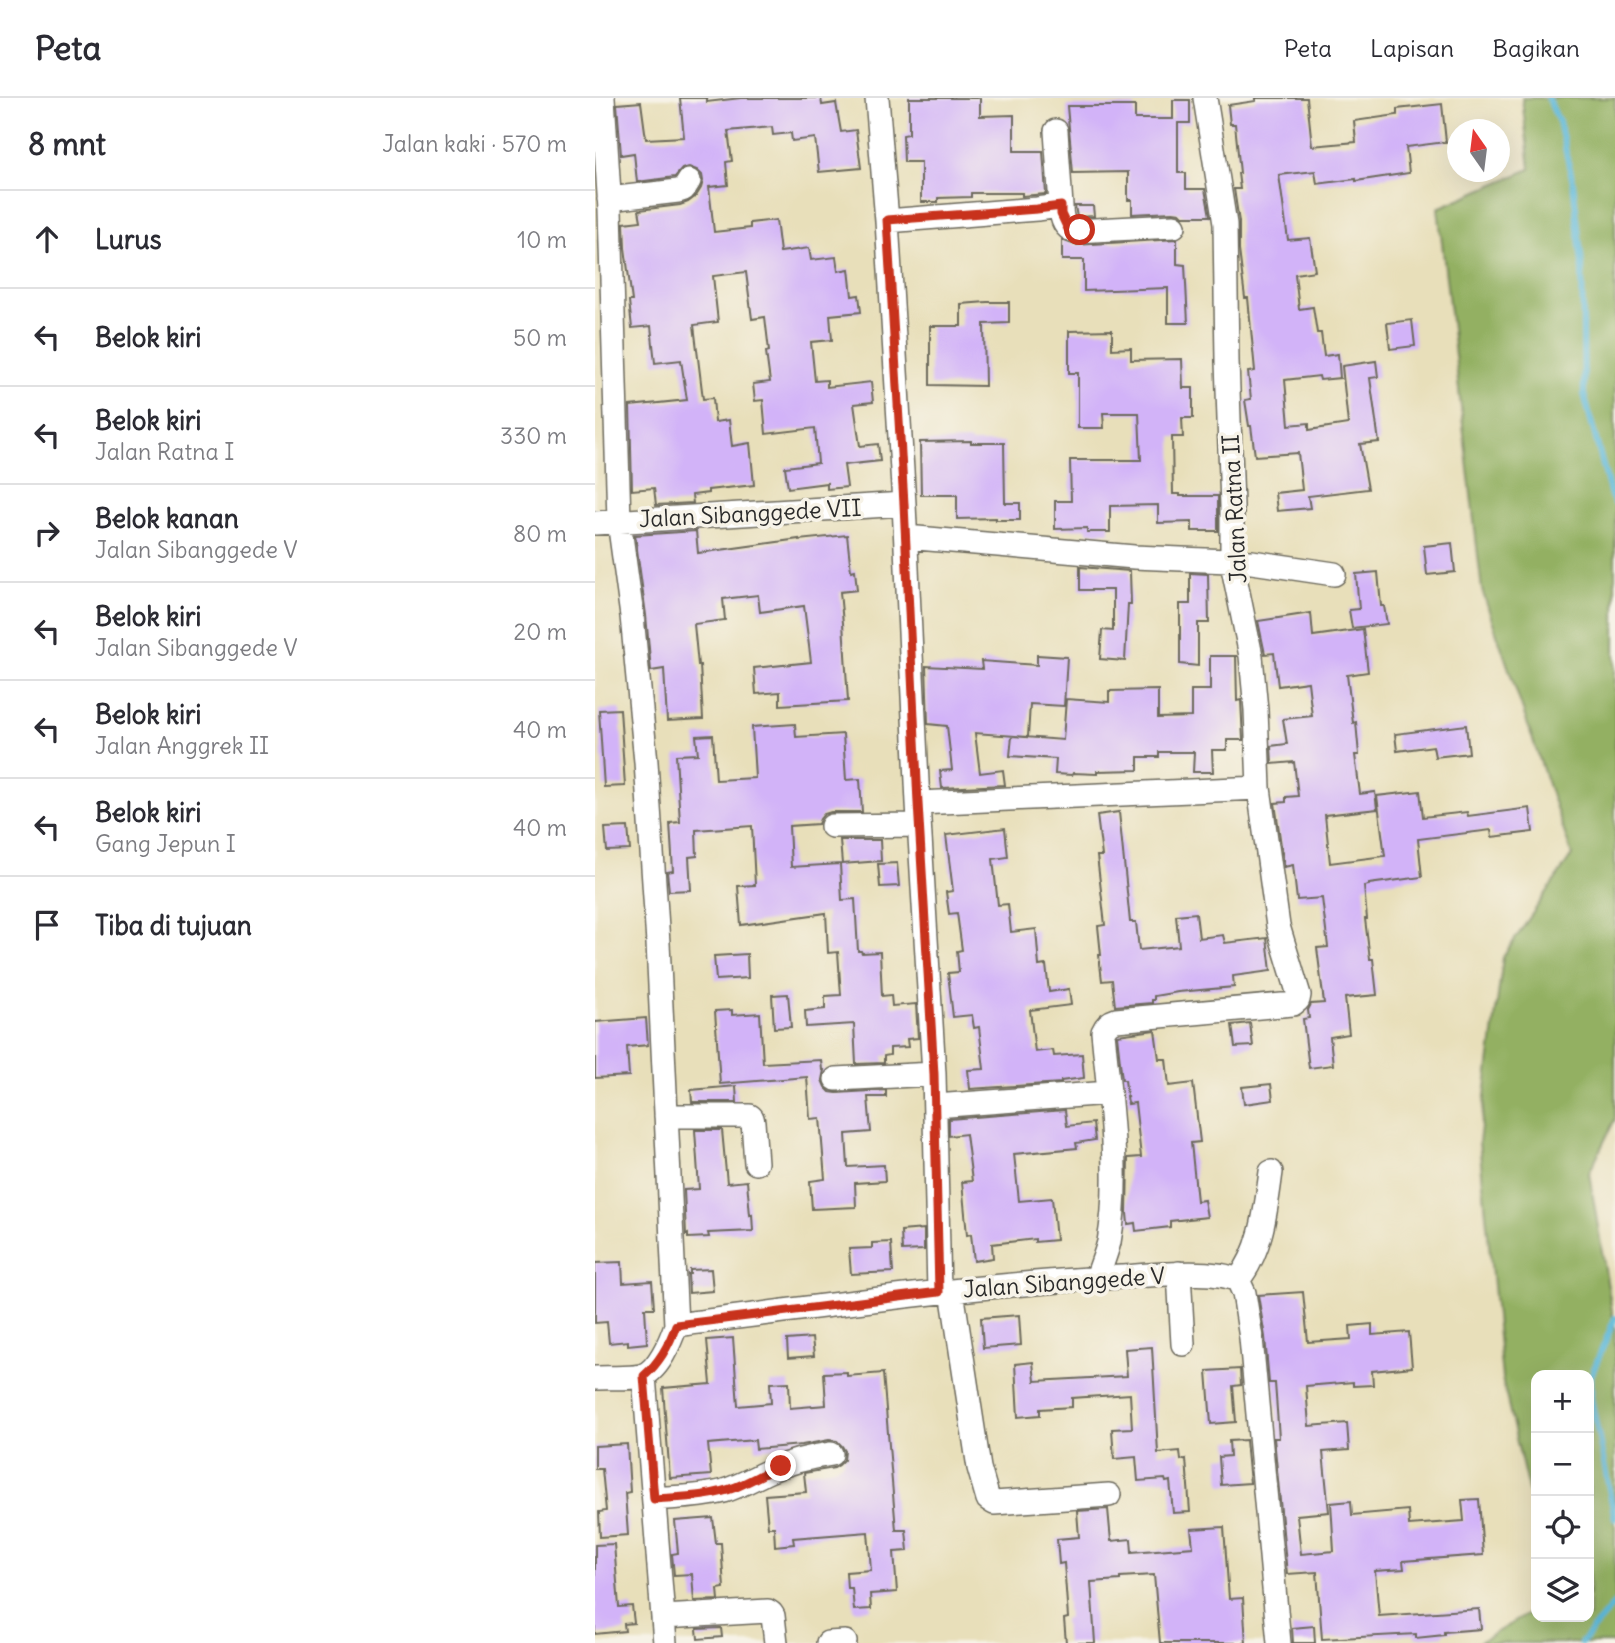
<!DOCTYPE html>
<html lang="id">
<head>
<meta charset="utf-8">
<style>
	:root { --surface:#fff; --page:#f7f7f7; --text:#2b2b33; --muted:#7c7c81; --line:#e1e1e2 }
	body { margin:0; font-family:Delius,sans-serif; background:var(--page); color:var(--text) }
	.controls { position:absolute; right:21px; bottom:21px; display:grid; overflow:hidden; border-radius:14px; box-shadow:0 7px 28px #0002 }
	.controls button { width:63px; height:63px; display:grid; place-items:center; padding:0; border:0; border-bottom:2px solid var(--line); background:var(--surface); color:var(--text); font:35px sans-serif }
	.compass { position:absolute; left:852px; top:21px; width:63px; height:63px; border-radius:50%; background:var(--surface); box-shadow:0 7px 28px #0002; rotate:346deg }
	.stop { position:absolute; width:21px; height:21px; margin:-16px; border:5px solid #c8321e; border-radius:50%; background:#fff }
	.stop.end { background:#c8321e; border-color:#fff; box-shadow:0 2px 7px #0008 }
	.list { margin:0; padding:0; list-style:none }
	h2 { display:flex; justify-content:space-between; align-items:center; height:91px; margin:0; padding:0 28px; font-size:30px }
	h2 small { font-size:23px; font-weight:400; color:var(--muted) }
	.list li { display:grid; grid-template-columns:46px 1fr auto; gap:21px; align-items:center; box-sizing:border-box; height:98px; padding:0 28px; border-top:2px solid var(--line) }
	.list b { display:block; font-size:26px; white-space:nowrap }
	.list p { margin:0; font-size:23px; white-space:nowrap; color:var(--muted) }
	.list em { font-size:23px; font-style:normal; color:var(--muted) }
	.icon { flex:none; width:38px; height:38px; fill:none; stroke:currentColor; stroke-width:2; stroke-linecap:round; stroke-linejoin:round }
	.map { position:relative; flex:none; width:1020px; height:1545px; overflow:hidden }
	header { display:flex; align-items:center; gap:42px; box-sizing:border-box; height:98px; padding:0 35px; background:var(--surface); border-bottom:2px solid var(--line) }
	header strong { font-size:33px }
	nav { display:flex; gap:38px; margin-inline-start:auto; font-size:24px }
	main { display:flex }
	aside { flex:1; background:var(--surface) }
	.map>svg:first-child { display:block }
</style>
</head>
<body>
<header>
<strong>Peta</strong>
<nav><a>Peta</a><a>Lapisan</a><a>Bagikan</a></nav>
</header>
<main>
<aside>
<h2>8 mnt<small>Jalan kaki · 570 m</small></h2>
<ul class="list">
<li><svg class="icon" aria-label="ahead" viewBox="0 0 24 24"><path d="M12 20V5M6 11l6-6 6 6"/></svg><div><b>Lurus</b></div><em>10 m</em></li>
<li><svg class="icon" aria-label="left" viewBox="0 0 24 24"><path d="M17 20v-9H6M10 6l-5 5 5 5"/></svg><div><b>Belok kiri</b></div><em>50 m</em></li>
<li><svg class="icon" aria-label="left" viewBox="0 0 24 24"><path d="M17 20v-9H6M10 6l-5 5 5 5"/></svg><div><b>Belok kiri</b><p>Jalan Ratna I</p></div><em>330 m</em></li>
<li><svg class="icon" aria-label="right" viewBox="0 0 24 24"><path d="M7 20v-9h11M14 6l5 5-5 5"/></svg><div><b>Belok kanan</b><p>Jalan Sibanggede V</p></div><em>80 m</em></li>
<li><svg class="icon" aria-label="left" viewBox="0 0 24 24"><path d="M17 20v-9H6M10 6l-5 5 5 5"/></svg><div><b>Belok kiri</b><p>Jalan Sibanggede V</p></div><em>20 m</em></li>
<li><svg class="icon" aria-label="left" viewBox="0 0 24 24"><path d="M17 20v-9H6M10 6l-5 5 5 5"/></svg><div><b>Belok kiri</b><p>Jalan Anggrek II</p></div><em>40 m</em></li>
<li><svg class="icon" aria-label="left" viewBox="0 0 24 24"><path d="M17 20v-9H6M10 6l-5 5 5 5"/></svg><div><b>Belok kiri</b><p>Gang Jepun I</p></div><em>40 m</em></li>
<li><svg class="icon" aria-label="arrive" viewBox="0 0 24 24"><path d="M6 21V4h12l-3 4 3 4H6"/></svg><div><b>Tiba di tujuan</b></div></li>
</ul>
</aside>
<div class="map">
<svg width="1020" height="1545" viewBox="0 0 1020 1545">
	<rect width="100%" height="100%" fill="#f7f3e8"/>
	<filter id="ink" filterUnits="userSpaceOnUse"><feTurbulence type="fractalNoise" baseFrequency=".0143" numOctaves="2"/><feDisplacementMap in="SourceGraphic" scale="14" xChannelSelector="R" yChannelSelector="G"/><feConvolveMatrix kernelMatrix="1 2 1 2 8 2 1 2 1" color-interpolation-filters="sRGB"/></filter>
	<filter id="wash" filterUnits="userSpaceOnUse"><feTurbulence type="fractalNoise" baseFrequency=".00686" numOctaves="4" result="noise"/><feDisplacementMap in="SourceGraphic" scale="28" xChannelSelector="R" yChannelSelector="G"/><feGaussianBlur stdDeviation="1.57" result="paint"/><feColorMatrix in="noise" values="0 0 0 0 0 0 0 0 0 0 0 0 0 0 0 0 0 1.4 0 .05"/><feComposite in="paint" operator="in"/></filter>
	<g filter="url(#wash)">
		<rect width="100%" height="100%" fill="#e8dfba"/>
		<path fill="#93b062" stroke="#5f6e46" stroke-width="2" d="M927 0H1020V1021L994 1075 1020 1231V1545H883L941 1511V1519H994V1277H941V1426L907 1280 884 1044 908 859 977 757 887 492 843 110 935 71Z"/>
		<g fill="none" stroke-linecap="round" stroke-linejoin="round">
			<path stroke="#5bb8d9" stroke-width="6" d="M953 0 964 24 978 84 987 166 989 296 1016 398 1020 405
				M1020 1220 996 1278V1300L1020 1421
				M986 1545 1020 1505"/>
		</g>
		<g id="blocks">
			<path fill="#d2b3f8" d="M85 0H112V4L146 0H226L227 7 241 5 246 34 261 32 266 70 224 74 220 40 197 43 196 35 178 37 177 29 133 33 137 63 131 64 133 87 114 89 119 134 155 130V125L181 122 185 154 214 150 216 162 241 159 243 173 254 171 257 198 264 197 266 214 235 217 237 242 216 244 220 283 232 282V289L276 284 278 304 259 306 265 348 283 346 285 363 249 367 252 389 232 391V385L193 390 190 369 223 365 220 330 171 336 168 302 160 303 158 286 175 284 171 254 174 253 170 219 157 221 151 174 118 178 123 224 99 227 108 301 118 300 120 324 134 322 137 348 155 345 159 387 113 392V395L97 397 98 405 61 407 59 390 37 392 35 308 92 302 86 262 60 265 56 228 37 230 34 203H37L30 150 29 125 46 123 44 112 85 107 93 104 101 98 106 90 108 83 107 77 102 72 94 69 87 71 80 79 42 84 39 55 26 57 22 6 46 4 51 41 89 39Z
				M314 0H385V18L419 17V53H448L451 96 427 98V95H376V99L343 100V104H326V64H309L308 37 314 36Z
				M661 0H712L717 48 761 44 759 23 802 17V11L847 6 851 44 811 49 814 75 761 83V81L722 86 720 73 684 77 693 142 715 140 720 173 700 176 704 211 718 209 722 235H726L729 258 743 256 745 280 725 282 724 278 690 282 694 327 714 325V332L753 326 747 268 781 263 783 279 775 280 784 344 765 346 773 391 713 398 715 410 682 413 680 395 707 392 703 355 660 358 656 328H654L650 302 656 301 653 274 660 273 653 200H650L644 152V124L639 91H645L643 75H645L640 26H635L633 7 661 3Z
				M578 2H595V25H583V75H591V91H610L615 118H588L585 115 578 114 537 116V102H533V74L478 75 472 8H540V21H578Z
				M480 108H498L499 118 482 119Z
				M582 141V166L590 167 593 225H573V190L489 193V162H467V142L480 147Z
				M392 204H414V225L389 226 390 288 335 287V228H366V206Z
				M817 222 820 248 795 251 792 225Z
				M517 232V251L536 250V262L587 261 588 290H598V320H587L588 339H577L578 396H585V398H623V433H597V424L563 425V407L515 408V434H492V430L460 431V403H476L475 362H546L544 315H508L509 330H483V275H474V233Z
				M376 343V345H409L410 405H425V422H401V420L362 421V397H326L325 344Z
				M101 433 103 455 204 441V442L252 437 256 473 260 472 262 492 245 494 248 525 253 603 185 607V594L161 596 159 570 216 564 209 508 165 514 163 497 128 501 130 522 99 526 103 567H105L108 621 72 623 69 571 56 573 51 517 40 437Z
				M857 445 860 474 832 477 829 448Z
				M485 469 535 473 536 506H533L530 563 505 561 507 532 518 533V492H485Z
				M783 474 786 508H789L792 526 757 530 754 512 764 511 761 476Z
				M595 475 613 476 614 525H603V568L585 566V506H595Z
				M716 515 718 538 768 531 773 574 752 577 758 625 761 624 764 657H760L765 696 780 694 782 711 730 717 735 765 790 758 782 698 825 693 828 719 872 714 873 718 935 710 938 734 897 739 896 732 823 741 827 779 774 786V787L769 788 772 821H770L775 861H778L782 897 750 900 754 936 735 939 738 967 714 970 708 921 714 920 713 912 716 906 729 905 722 850 733 849 727 800 702 802 698 767 689 769 680 705 691 704V699L703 698 699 664 677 666 676 648 692 646 688 621 717 618 713 584 683 588 679 555 670 556 663 523Z
				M442 557 472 559 469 608 435 606 433 639 380 635 385 675 408 672 410 687 347 690 345 673 357 672 352 628 333 626 331 568 387 571 386 563 442 567Z
				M615 558H641L642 603 646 602 648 642H632V652H617L618 674H598L599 654H564V659H543V672L502 673V676L478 675 477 677 460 676 461 661 415 658 417 638 468 642 471 601 514 604V593L563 592V620L596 619V592H615Z
				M25 611 30 688 9 689 4 612Z
				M200 626 201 639 248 636 251 682 265 681 267 714H236L229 716 225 721 223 726 194 728 196 769 245 766 247 802 260 801 263 853H266L267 855 285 854 287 898 296 897 297 908 321 906 323 940 312 941 313 949 295 950V957L289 958V965L261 966 259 926 211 929 210 913 230 911V898L246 897 243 854 233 855 231 815 146 827 143 788 160 787 157 728 101 732 102 758 94 759 96 792 74 793 72 774 78 773 75 725 85 724 81 657 103 656 101 638 118 637 121 682 160 680 157 629Z
				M871 627 874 655 840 659 838 648 802 653 800 636Z
				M524 714 535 824H541L544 852 584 848 581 817 601 815 604 840 628 837 630 845 672 840 676 873 638 878 639 889 583 894 559 898V902H557V905L520 908 517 882 507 883 504 857H506L503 828 510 827 502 758H507L502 717Z
				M33 729 35 752 12 753 10 730Z
				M410 730 413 759 398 761 403 807 413 806 416 834 441 831 444 868 451 867 454 894 474 891 476 907 435 912 440 954 458 952 459 958 487 956 489 980 466 983V985L375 991 373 972 389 971 384 929 379 930 377 917 358 919 353 875 364 874 362 853 367 852 362 815 354 816 351 794 358 793 351 737Z
				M245 742H285L286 763 247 766Z
				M302 765 304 788 285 789 283 766Z
				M152 856 153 880 121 882 119 858Z
				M193 896 196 929 179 930 177 897Z
				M137 912V917L165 915 168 965 226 962 227 972H229L227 982 230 989 235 994 242 995 291 992V999H273L276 1034 251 1036 253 1069 289 1067 290 1083 260 1085 261 1109 217 1111 215 1083 230 1081 225 1020 215 1021 212 979 125 986 120 913Z
				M51 920 53 947 32 949 34 978 0 980V924Z
				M655 925 658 948 640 949 637 927Z
				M560 932 564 961H571L574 988 598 985 605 1044 596 1045 602 1103 609 1102 612 1119 575 1123V1129L541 1133 540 1125 533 1126 532 1115 533 1060 546 1059 540 1005 533 1006 530 982H527L522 937Z
				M676 986 678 1002 649 1006 647 989Z
				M141 988 142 1004H97L96 992Z
				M470 1012 472 1028 498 1025 500 1042 481 1045 482 1050 419 1056 424 1103 457 1100 461 1142 440 1144V1141L397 1146 398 1160 379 1163 376 1136 372 1137 367 1084 377 1083 371 1036 354 1038V1021Z
				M100 1032H127L132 1085 152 1083 155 1117 157 1116 158 1133 113 1135 114 1139 93 1140V1136L91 1137 89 1092 104 1091Z
				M329 1131V1152L307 1153 306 1133Z
				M296 1144 298 1174 256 1176 254 1151 277 1150V1145Z
				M27 1164 28 1185 57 1183 59 1210H50L52 1245 33 1247V1243L14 1245 12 1224 0 1225V1165Z
				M116 1171 118 1193 94 1195 93 1176H95V1172Z
				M708 1194 713 1244 756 1241 755 1228 777 1226V1237L814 1234 817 1269 777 1273 778 1287 758 1288V1284L711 1288 714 1328 752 1325 754 1352 728 1354 734 1414 702 1417 706 1456 739 1453 736 1405 756 1403 757 1417 813 1412 814 1427 869 1423 867 1402 884 1401 888 1457 808 1463 809 1471 780 1473 784 1518 884 1511 886 1531 849 1534V1537L821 1540V1536L727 1541 722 1474 692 1476 679 1340H684L680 1285H674L670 1239 663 1197Z
				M424 1217 426 1247 388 1250 386 1220Z
				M138 1240 143 1308 176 1305 175 1285 194 1284 195 1310 231 1307 229 1275 252 1274V1278L288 1275 301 1432H311L313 1453 299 1454 302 1494 275 1496 276 1511 259 1512 257 1490H252L251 1474 276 1472 273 1434 198 1440 199 1446 180 1448 179 1429H173L170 1397 211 1394 209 1375 239 1370 244 1367 249 1362 250 1353 247 1348 242 1343 234 1342 207 1347 161 1351 160 1342 113 1346 116 1377 75 1380 68 1290 116 1286 112 1242Z
				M217 1240 219 1258 193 1260 192 1242Z
				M557 1249 563 1355 585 1353 586 1362 591 1361 595 1414 578 1415 575 1383 571 1384 570 1381 543 1383 541 1359 519 1361 517 1331 537 1330 535 1296 477 1300V1309L445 1311V1317L423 1319 420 1266 438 1264 440 1283 532 1278 530 1251Z
				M645 1271 646 1287 638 1288 641 1324 616 1326 612 1273Z
				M651 1342 655 1385 626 1387 624 1359 635 1358 634 1343Z
				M32 1346 35 1394 30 1395 33 1437 5 1439 4 1414 11 1413 7 1371H0V1348Z
				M513 1411 516 1443 536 1441 537 1454 598 1449 596 1431 629 1429 634 1501 648 1500 651 1545H565L559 1477 525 1479V1482L496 1484 500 1545H471L469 1521 473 1520 469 1465 464 1466 462 1441 484 1439 482 1413Z
				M118 1420 121 1445H126L129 1490 123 1491 124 1502 99 1503 97 1476 79 1477 77 1456 83 1455 80 1423Z
				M19 1446 24 1509 37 1508 39 1525 29 1526 30 1533 0 1536V1447Z
				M719 1528 720 1545H698L697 1530Z
				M126 1530 127 1539 103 1541 102 1531Z"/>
		</g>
	</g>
	<g filter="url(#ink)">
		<use href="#blocks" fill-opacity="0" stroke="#6d6a5d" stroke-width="2"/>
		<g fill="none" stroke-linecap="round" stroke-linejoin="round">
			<g stroke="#6d6a5d" stroke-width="26">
				<path id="minor" d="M8 0 15 112 24 423 37 518 51 664 63 845 81 1227
					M282 0 292 123 309 406 323 705 339 976 344 1194
					M14 101 83 93 89 91 94 83
					M466 108C466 119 468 129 479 133L579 128
					M292 123 442 111 466 108 461 33
					M0 425 309 406
					M311 439 539 459 657 464 739 476
					M323 705 664 690
					M237 728 324 727
					M241 981 339 976
					M340 1008 514 995
					M71 1018H155L157 1020 158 1024 161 1065
					M584 1175 588 1246
					M502 1180C506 1168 511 1156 514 1144 526 1080 514 999 508 934 511 927 514 924 521 922L698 906 703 902 704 897 683 828 664 690 661 612 656 558 637 465V408L632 263 630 126 610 0
					M643 1182 649 1195 656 1240 684 1545
					M357 1193 384 1370 393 1401 399 1405 514 1397
					M49 1278 70 1545
					M0 1280C14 1279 33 1281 46 1278 63 1274 76 1242 81 1227 229 1208 377 1187 526 1179 557 1177 616 1170 643 1182 667 1153 671 1110 676 1074
					M59 1401C83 1399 107 1399 129 1393 145 1388 159 1380 174 1373 194 1364 214 1359 236 1356
					M68 1519 173 1513 176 1515 178 1518 181 1545
					M233 1545 250 1544"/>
			</g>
			<use href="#minor" stroke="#fff" stroke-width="23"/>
		</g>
	</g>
	<g fill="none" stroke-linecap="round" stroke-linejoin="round" filter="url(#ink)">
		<path stroke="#c8321e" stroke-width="9" d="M186 1368C170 1374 156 1383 141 1389 115 1399 87 1399 59 1401L49 1278C65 1264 74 1248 81 1227L344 1194 339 976 323 705 309 406 292 122 442 111 466 108V116L473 131 479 133 485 132"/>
	</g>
	<g text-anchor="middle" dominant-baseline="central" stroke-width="7" stroke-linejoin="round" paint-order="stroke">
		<g font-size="23" fill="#2b2b2b" stroke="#f7f3e8">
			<text transform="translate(639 411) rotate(-93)">Jalan Ratna II</text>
			<text transform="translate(155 415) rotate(-3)">Jalan Sibanggede VII</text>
			<text transform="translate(469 1184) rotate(-4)">Jalan Sibanggede V</text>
		</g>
	</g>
</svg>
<div class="controls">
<button>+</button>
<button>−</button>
<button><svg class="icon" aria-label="locate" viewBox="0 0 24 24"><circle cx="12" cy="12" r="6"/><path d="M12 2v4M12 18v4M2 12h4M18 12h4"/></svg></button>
<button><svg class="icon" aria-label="layers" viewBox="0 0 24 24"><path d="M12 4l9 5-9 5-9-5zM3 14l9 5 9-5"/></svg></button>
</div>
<svg class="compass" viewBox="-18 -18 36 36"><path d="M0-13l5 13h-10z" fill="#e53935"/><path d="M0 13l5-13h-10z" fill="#7c7c81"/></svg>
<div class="stop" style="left:485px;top:132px"></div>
<div class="stop end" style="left:186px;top:1368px"></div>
</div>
</main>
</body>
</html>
